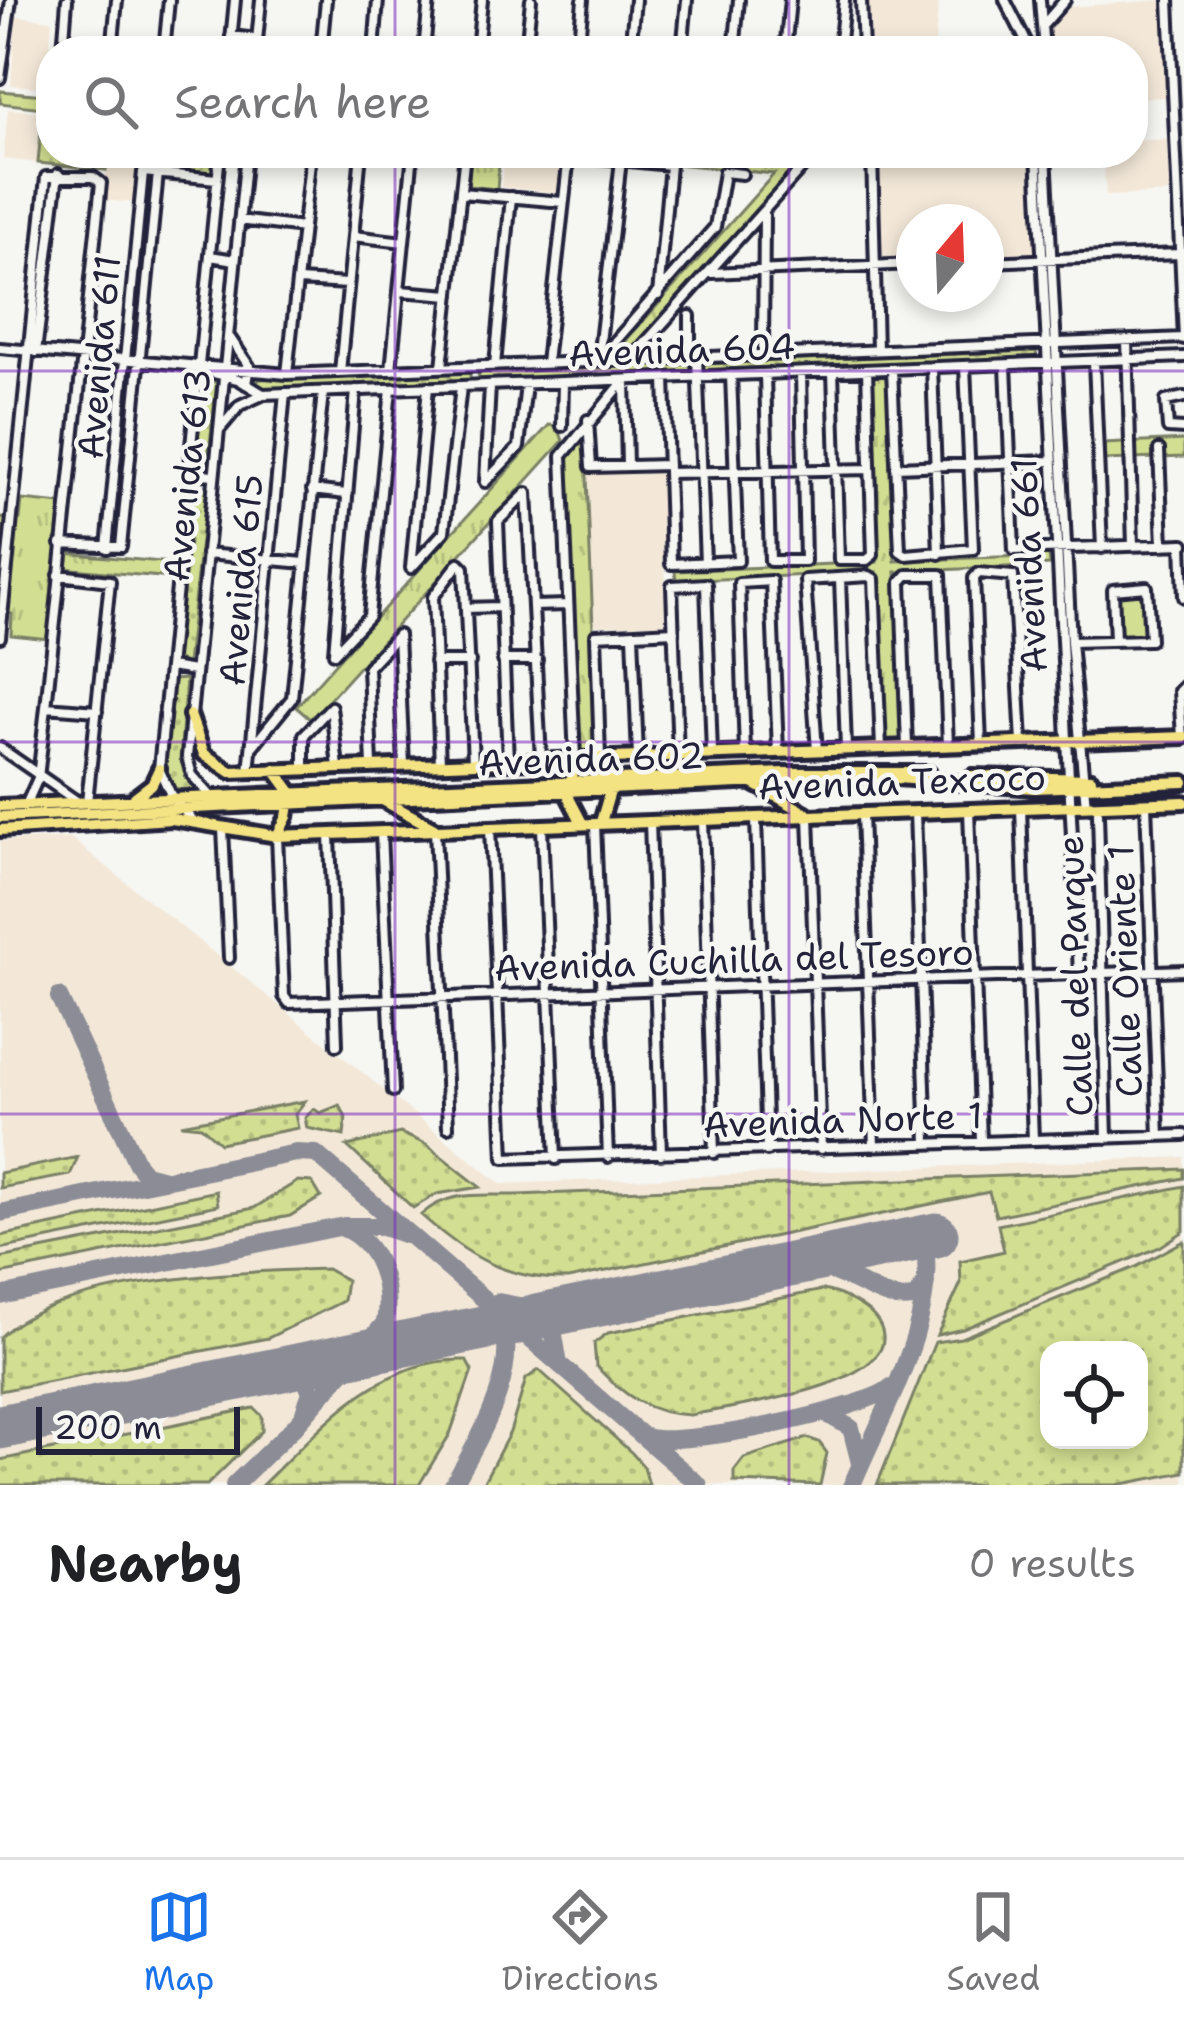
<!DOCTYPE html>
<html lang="en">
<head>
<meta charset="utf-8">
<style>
	:root { --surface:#fff; --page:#f6f6f6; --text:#202124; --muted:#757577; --line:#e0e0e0; --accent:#1a73e8 }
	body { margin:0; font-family:"Shantell Sans",sans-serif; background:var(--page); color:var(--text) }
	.controls { position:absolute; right:36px; bottom:36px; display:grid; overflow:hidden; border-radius:24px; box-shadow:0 6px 18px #0003 }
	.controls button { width:108px; height:108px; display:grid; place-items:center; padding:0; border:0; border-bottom:3px solid var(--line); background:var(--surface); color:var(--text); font:60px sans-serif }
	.compass { position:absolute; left:896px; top:204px; width:108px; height:108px; border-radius:50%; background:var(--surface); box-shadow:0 6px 18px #0003; rotate:19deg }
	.scale { position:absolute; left:36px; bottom:30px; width:204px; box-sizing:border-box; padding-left:12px; border:6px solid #22223b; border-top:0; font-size:33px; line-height:42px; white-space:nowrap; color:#22223b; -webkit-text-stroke:9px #f6f6f2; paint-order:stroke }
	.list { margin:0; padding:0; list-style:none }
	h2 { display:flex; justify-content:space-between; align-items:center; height:156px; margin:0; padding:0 48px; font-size:51px }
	h2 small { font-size:39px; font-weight:400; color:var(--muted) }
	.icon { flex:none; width:66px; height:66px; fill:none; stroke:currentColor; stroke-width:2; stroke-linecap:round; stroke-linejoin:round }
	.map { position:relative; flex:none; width:1184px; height:1485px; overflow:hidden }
	.search { position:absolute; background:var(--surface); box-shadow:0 6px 18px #0003; left:36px; right:36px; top:36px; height:132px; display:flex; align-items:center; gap:30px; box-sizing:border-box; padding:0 42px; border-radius:48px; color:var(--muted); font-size:45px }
	.sheet { height:372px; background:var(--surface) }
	nav { display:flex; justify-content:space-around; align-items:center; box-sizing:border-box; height:168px; border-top:3px solid var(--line); background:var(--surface); font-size:33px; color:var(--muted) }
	nav a { display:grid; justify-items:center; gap:6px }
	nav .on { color:var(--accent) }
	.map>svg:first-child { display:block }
</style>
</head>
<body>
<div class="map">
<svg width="1184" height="1485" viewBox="0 0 1184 1485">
	<defs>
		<pattern id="grass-dots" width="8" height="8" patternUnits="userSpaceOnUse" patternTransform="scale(3)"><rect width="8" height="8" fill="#d2de91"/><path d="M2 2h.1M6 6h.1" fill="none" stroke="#b4be7e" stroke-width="1.8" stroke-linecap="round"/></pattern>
		<pattern id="park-tufts" width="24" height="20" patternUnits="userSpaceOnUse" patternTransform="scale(3)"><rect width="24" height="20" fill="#d2de91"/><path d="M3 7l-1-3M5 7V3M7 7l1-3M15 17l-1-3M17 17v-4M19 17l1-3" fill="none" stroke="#b4be7e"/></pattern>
	</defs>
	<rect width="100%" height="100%" fill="#f6f6f2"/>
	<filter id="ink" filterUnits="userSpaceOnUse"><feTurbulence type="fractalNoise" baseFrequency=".00833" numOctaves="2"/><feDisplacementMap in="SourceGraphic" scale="24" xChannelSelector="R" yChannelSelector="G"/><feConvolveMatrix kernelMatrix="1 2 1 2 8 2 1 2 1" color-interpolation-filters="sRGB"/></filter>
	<g filter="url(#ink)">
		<path fill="#f3e8d8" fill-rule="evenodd" d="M868 0H939L934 51H870Z
			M1162 0 1167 97 1133 98V51H1049L1050 24 1067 7Z
			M16 16 52 20 46 88 11 85Z
			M8 109 43 112 38 163 3 159Z
			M1170 139 1172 193 1106 196 1103 153H1133V141Z
			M108 153H146L137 203 103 200Z
			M505 153H562L558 193 501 187Z
			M874 153H1029L1035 256 986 258V222H914V260L878 261Z
			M662 471 667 624 593 626 587 474Z
			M71 838 501 1184 1184 1157V1485H0V841ZM1049 1350H1139V1440H1049Z"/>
		<path fill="url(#grass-dots)" stroke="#7a8066" stroke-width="3" fill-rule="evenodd" d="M1036 351 1037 359 701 373 700 364Z
			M692 364 693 374 479 383 478 370Z
			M470 370V383L262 391 252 385 260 379Z
			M202 381 217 382 207 470 194 467Z
			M196 483 207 488 187 664 175 658Z
			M186 679 180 760 195 789 171 790 163 770 173 680Z
			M305 1101 295 1114 298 1128 220 1143 201 1126 181 1124Z
			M340 1105 346 1118 344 1136 307 1128 305 1118 314 1109 320 1113Z
			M400 1133 426 1144 480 1187 437 1194 413 1208 347 1146Z
			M78 1157 70 1175 0 1188V1173Z
			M1184 1169V1178L996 1216 989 1192 568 1279C505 1280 466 1255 421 1215 449 1189 483 1196 517 1195Z
			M298 1181 312 1182 321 1197 290 1216 0 1274V1258L254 1208Z
			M1184 1186V1231L1160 1247 963 1329 937 1335 961 1283 960 1261 1004 1251 998 1225Z
			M216 1191 218 1205 0 1249V1236Z
			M1184 1241V1472L1117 1485H877L935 1342 961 1338 1136 1267ZM1049 1350H1139V1440H1049Z
			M327 1269 346 1280 343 1301 268 1338 0 1391V1337C60 1278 244 1271 327 1269Z
			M823 1290C840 1293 869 1307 878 1322 917 1385 724 1408 690 1415 649 1414 623 1395 596 1366L594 1343 608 1333Z
			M466 1360 472 1371 450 1434 419 1485H262C321 1429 377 1357 466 1360Z
			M539 1370 632 1453 644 1467 649 1485H482L510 1432 526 1379Z
			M254 1408 262 1416V1431L207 1485H0V1460Z
			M807 1438 819 1442 827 1453 820 1485 734 1482V1471L744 1458Z"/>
		<path fill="url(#park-tufts)" stroke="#7a8066" stroke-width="3" d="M47 71 51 153H108L106 170 38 163 43 108 0 103V91L45 95Z
			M158 153H214L212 176 156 170Z
			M471 153H500L497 189 468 186Z
			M570 153H695L784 162 793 153H807L628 355 614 354 774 174Z
			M869 373H887L895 561 1049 555 1050 565 896 572 902 741 884 742 877 572 676 581 675 571 877 562Z
			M549 425 558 426 563 441 311 720 296 707Z
			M585 427 598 752 578 753 566 452Z
			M1184 440V457L1105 460 1104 444Z
			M22 500 62 504 49 639 11 635 12 614 0 612V518L20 519Z
			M64 553 173 563 172 578 62 568Z
			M1146 592 1148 636 1119 638 1116 593Z"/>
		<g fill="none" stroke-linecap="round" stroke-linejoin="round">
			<path stroke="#8c8c96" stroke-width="18" d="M59 997 137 1164 145 1174 164 1179
				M0 1213 296 1153 316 1154 699 1485
				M788 1266C843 1258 879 1309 916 1297L926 1282
				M0 1296 344 1226H380L406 1235
				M498 1302 556 1313
				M455 1333 516 1337
				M329 1359 359 1345
				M558 1359 553 1329 576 1309
				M275 1371C294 1369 305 1374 311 1392L304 1412
				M825 1413 851 1428 860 1463
				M646 1437C678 1449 866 1410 891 1387
				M234 1485 295 1426 385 1323C391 1286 379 1243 343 1228
				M453 1485C478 1441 528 1360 496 1311
				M852 1485C883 1409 939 1321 924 1237"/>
			<path stroke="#8c8c96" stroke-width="45" d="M0 1427 936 1235"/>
			<g stroke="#22223b" stroke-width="16">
				<path id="minor" d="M861 0 863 51
					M1005 0 1031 51
					M1040 0 1044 51
					M1169 0 1184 339
					M1044 24 1065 0
					M231 36 257 39
					M478 49 503 51
					M63 51 67 0
					M112 51 117 0
					M164 51 169 0
					M230 51 235 0
					M256 51 261 0
					M321 51 326 0
					M374 51 378 0
					M424 51 429 0
					M477 51 482 0
					M526 51 531 0
					M578 51 583 0
					M630 51 635 0
					M682 51 687 0
					M734 51 739 0
					M785 51 790 0
					M839 51 844 0
					M0 78 11 0
					M872 153 877 350
					M1037 153 1079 973
					M1046 153 1071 642 1086 806
					M771 161 774 153
					M461 193 562 202
					M239 220 303 228
					M353 236 404 242
					M210 256 235 260
					M986 262 1179 254
					M712 273 914 264
					M298 281 348 284
					M400 291 450 295
					M690 316V357
					M230 338 249 366 246 384
					M1127 340 1133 546
					M0 348 287 374 1184 338
					M36 352 58 174
					M763 354 764 212
					M697 357 705 563
					M631 359 815 153
					M598 360 621 160
					M599 360 715 227 724 172 742 174
					M1094 361 1102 548
					M546 363 569 155 670 165 658 295
					M495 365 511 197
					M1006 365 1014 550 1184 544
					M190 367 238 379 263 394 1184 357
					M442 367 465 153
					M932 367 939 554
					M892 369 900 551 906 555 973 549 965 366
					M391 370 413 153
					M833 371 839 560H867L873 555 867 370
					M340 372 361 153
					M287 374 311 153
					M765 374 770 561H805L801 373
					M665 378 671 564 738 561 731 375
					M625 380 627 466
					M1184 397 1166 401 1168 428 1184 429
					M588 420 591 467 668 465
					M562 426 563 382
					M219 430 240 405 262 395
					M1159 450 1163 545
					M896 467 1050 461
					M189 473 214 475
					M668 473 870 469
					M485 482 519 447 526 384
					M485 482 490 385
					M312 490 346 494
					M61 544 121 547 158 173
					M1182 544 1184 597
					M107 548 143 172 217 179
					M206 554 305 563
					M411 568 444 532 461 387
					M411 568 428 387
					M59 575 110 581 87 802
					M840 578 846 749
					M534 606 567 605
					M466 608 499 607
					M633 634 638 757
					M398 635 404 765
					M0 637 46 177H93L101 183 46 707 38 778 26 805
					M1071 642 1148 640H1150L1147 587 1113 590 1115 641
					M334 653 369 616 391 389
					M334 653 356 390
					M503 660H537
					M435 662H470
					M170 667 194 671
					M46 707 97 711
					M1182 737 1179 691 1184 686
					M981 744 974 578 979 573 1013 576 1022 743
					M253 746 292 698 323 392
					M907 747 901 582 907 575H941L948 745
					M0 748 78 802
					M817 751 805 580 869 576 874 579 881 748
					M745 752 739 583 771 581 778 751
					M678 756 672 586 706 584 712 754
					M600 758 596 635 674 631
					M575 759 562 456 624 381
					M508 761 498 521 527 493 541 759
					M440 764 433 597 459 563 464 568 473 762
					M372 766 368 667 398 635
					M304 770V735L331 707 338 767
					M249 772 285 393
					M209 794 192 775 187 757 246 153
					M1146 804 1159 1136
					M1021 808 1033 1140
					M969 810 981 1141
					M915 812 927 1143
					M1098 813 1107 1138
					M862 814 874 1146
					M809 816 821 1149
					M756 819 767 1151
					M703 820 714 1153
					M193 821 172 797 159 769 220 153
					M650 821 661 1154
					M595 824 608 1157
					M542 827 556 1159
					M223 828 229 958
					M490 828 504 1158 1184 1135
					M435 830 448 1127
					M381 833 393 1091
					M330 834 337 1045
					M277 836 284 996 289 1003 1184 970"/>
			</g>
			<g stroke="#22223b" stroke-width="20">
				<path id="major" d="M190 715 204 754 231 772 1184 737
					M600 758 611 788 601 822
					M575 759 569 798 582 823
					M275 770 291 792 287 817 277 836
					M972 776 1091 779
					M754 784 806 813
					M135 797 152 784 159 769
					M379 798 434 828
					M0 806 784 773H929
					M0 817 780 781 897 778 1034 788 1184 782
					M0 830 172 819 277 836 1184 802"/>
			</g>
			<use href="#minor" stroke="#f6f6f2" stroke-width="8"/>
			<use href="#major" stroke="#f4e382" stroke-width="10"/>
		</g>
	</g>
	<path fill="none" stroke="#7b2cbf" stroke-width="3" stroke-opacity="0.55" d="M395 0V51M789 0V51M395 153V1485M789 153V1485M0 371H1184M0 742H1184M0 1114H1184"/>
	<g text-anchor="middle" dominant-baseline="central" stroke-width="9" stroke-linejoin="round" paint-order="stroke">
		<g font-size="36" fill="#22223b" stroke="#f6f6f2">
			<text transform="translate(682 350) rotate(-2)">Avenida 604</text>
			<text transform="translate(99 357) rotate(-85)">Avenida 611</text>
			<text transform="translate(187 475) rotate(-84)">Avenida 613</text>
			<text transform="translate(1029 565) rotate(-93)">Avenida 661</text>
			<text transform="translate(241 580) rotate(-85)">Avenida 615</text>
			<text transform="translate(591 759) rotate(-2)">Avenida 602</text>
			<text transform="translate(902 782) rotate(-2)">Avenida Texcoco</text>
			<text transform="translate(734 960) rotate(-2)">Avenida Cuchilla del Tesoro</text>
			<text transform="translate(1125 971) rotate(-92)">Calle Oriente 1</text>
			<text transform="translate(1075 976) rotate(-92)">Calle del Parque</text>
			<text transform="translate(843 1120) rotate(-2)">Avenida Norte 1</text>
		</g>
	</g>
</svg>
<div class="controls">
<button><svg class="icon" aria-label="locate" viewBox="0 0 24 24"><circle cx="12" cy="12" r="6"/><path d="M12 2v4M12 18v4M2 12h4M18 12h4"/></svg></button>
</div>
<svg class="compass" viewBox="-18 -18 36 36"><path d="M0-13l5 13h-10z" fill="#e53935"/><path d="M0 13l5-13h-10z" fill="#757577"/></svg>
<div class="scale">200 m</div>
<div class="search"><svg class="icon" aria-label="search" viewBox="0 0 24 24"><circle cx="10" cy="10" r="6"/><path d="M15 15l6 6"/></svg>Search here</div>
</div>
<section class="sheet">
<h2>Nearby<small>0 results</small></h2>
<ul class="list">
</ul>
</section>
<nav>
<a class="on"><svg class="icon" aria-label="map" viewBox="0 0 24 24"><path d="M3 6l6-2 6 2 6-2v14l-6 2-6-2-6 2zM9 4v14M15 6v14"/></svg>Map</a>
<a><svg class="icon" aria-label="directions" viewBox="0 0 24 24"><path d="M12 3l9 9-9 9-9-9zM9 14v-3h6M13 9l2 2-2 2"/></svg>Directions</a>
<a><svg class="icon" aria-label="saved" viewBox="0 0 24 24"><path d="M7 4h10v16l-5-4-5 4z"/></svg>Saved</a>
</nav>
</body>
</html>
